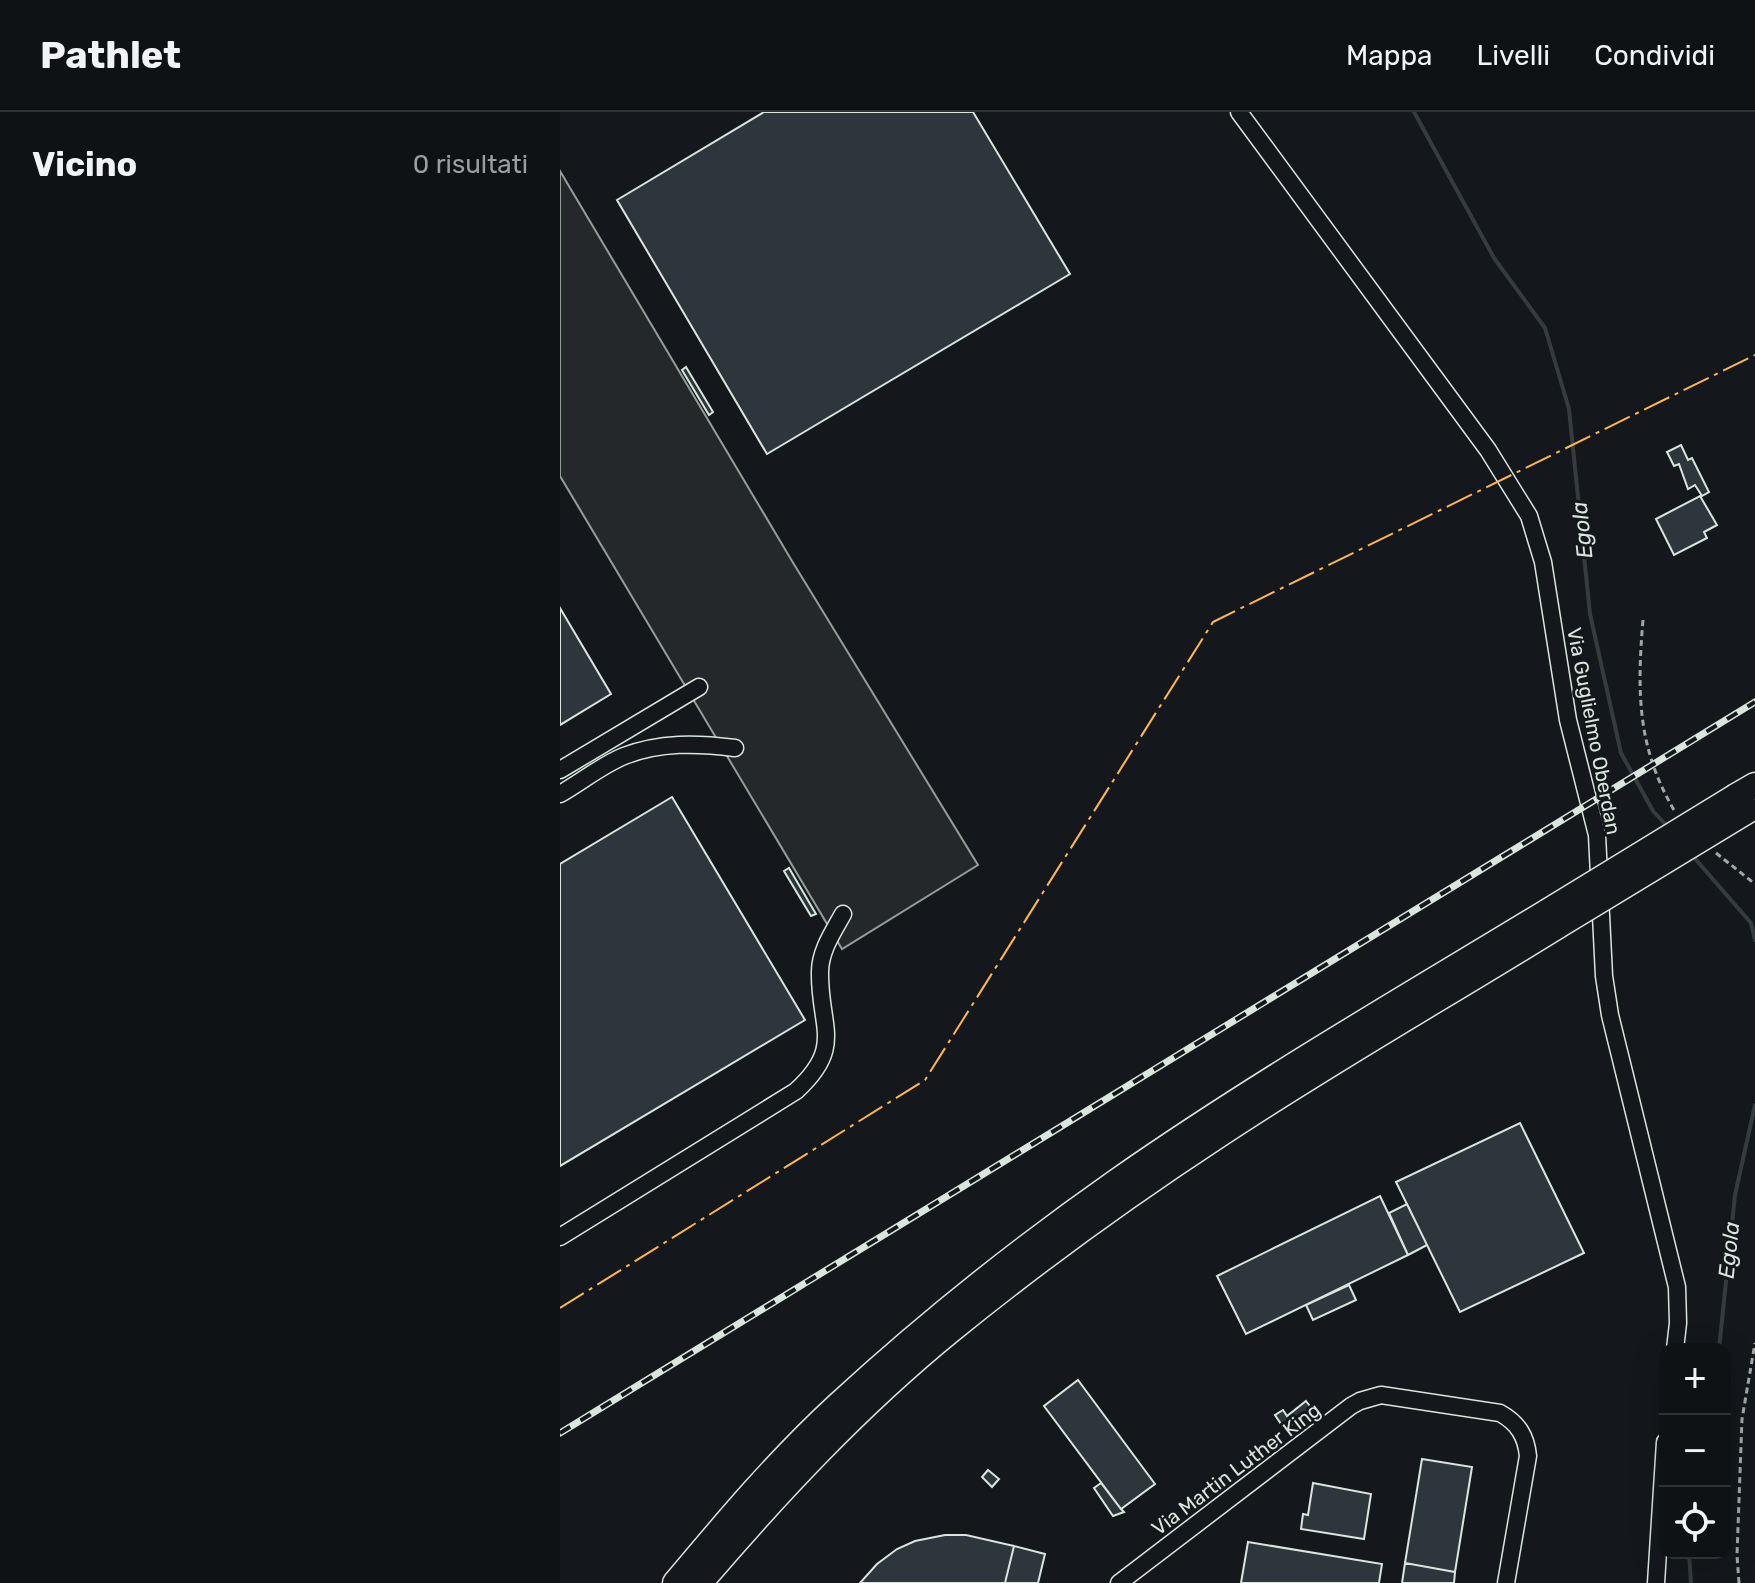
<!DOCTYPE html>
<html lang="it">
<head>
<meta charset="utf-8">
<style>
	:root { --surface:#0f1215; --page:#1d2022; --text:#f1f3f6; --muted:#9b9ea0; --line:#2f3234 }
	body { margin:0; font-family:Rubik,sans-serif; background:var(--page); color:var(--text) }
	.controls { position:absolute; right:24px; bottom:24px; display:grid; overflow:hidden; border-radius:16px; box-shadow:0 8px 32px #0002 }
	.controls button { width:72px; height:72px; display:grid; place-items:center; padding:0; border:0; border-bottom:2px solid var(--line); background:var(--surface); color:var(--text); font:40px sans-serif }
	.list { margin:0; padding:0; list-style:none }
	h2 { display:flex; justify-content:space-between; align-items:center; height:104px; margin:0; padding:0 32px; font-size:34px }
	h2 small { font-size:26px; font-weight:400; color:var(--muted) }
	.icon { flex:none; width:44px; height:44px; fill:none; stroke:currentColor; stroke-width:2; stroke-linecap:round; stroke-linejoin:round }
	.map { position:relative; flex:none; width:1195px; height:1471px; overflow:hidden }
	header { display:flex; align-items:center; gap:48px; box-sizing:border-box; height:112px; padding:0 40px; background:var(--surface); border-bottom:2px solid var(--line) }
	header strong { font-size:38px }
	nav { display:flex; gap:44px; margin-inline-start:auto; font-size:28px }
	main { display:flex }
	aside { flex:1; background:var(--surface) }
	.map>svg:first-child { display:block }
</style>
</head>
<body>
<header>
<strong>Pathlet</strong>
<nav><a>Mappa</a><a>Livelli</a><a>Condividi</a></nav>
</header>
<main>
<aside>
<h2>Vicino<small>0 risultati</small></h2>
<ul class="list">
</ul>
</aside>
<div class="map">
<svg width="1195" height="1471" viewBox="0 0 1195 1471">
	<rect width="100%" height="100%" fill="#14181c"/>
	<path fill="#24282b" stroke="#939e99" stroke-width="2" d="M0 59 232 449 418 753 282 837 0 364Z"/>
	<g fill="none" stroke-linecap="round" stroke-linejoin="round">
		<path stroke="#363b3e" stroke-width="4" d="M854 0 934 146 985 216 1009 297 1030 502 1061 641 1093 699 1107 714
			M1131 742 1191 811 1195 828
			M1159 1237 1175 1083 1195 993
			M1129 1441 1131 1471"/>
	</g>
	<path fill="#2c363c" stroke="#d8e6dc" stroke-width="2" d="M204 0H413L510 162 207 342 57 88Z
		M126 255 153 300 149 303 122 258Z
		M1121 333 1128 348 1132 346 1149 380 1142 384 1135 373 1128 377 1119 352 1114 354 1107 340Z
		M1140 384 1157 413 1144 420 1147 426 1114 443 1096 407Z
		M0 496 51 582 0 613Z
		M112 685 245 908 0 1054V752Z
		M229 756 256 802 251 804 224 759Z
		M960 1011 1024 1141 900 1200 836 1070Z
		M820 1084 848 1143 686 1222 657 1164Z
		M847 1092 867 1133 848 1143 829 1101Z
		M789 1173 796 1188 753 1208 746 1193Z
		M518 1268 595 1372 561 1397 484 1294Z
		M746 1289 752 1297 725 1318 715 1303 723 1298 727 1304Z
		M862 1347 912 1355 895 1460 845 1451Z
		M428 1358 439 1367 432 1375 422 1365Z
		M541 1371 561 1397 564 1400 553 1404 534 1376Z
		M753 1371 811 1382 804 1427 741 1417 743 1402 748 1403Z
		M385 1423H406L454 1434 445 1471H300L317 1452 337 1437 355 1429Z
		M688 1430 822 1452 819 1471H681Z
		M454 1434 485 1442 478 1471H445Z
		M845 1451 895 1460 894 1471H842Z"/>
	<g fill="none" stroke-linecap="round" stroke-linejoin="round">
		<g stroke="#d8e6dc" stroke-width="19">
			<path id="minor" d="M679 0 928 338 969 404 983 450 1008 608 1037 723 1044 864 1050 903 1117 1175 1118 1211 1115 1237
				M0 658 139 575
				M0 682C21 670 42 653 64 644 100 630 137 631 175 636
				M0 1125 236 979C285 934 259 915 260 860 260 839 273 820 283 802
				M559 1471 791 1294 800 1289 821 1283 940 1301C958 1311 966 1324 968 1344L946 1471
				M1096 1471 1105 1330"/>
		</g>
		<g stroke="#d8e6dc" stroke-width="27">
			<path id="highway" d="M1176 684 1195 673
				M115 1471C167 1409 219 1347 279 1292 366 1212 460 1137 557 1069 696 972 843 887 988 799
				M140 1471C217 1381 298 1294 390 1219 476 1149 566 1084 659 1023 769 950 885 884 998 814"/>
		</g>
		<path stroke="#9da8a2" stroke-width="3" stroke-dasharray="6 4" stroke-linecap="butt" d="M1083 508C1077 579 1077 635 1114 698
			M1156 741 1195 772
			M1179 1471 1177 1443 1182 1307 1195 1231"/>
		<use href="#minor" stroke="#14181c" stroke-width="16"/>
		<use href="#highway" stroke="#14181c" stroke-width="24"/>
		<g stroke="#d8e6dc" stroke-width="7">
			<path id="rail" d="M0 1321 1195 590"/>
		</g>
		<use href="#rail" stroke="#14181c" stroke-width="4" stroke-dasharray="12" stroke-linecap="butt"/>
		<g stroke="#d8e6dc" stroke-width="27" stroke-linecap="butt">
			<path id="highway-bridge" d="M988 799 1176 684
				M998 814 1189 698"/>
		</g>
		<use href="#highway-bridge" stroke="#14181c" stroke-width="24"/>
		<path stroke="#ffb74d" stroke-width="2" stroke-dasharray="28 6 4 6" stroke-linecap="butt" d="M0 1196 365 968 653 510 1195 243"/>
	</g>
	<g text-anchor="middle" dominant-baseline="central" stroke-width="6" stroke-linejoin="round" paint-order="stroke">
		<g font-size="20" fill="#d8e6dc" stroke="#14181c">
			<text transform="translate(1034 619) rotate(79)">Via Guglielmo Oberdan</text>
			<text transform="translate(676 1357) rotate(-37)">Via Martin Luther King</text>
		</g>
		<g font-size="22" font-style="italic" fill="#d8e6dc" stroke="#14181c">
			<text transform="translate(1022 418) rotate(-96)">Egola</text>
			<text transform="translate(1169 1138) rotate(-84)">Egola</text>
		</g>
	</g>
</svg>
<div class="controls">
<button>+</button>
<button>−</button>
<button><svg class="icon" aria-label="locate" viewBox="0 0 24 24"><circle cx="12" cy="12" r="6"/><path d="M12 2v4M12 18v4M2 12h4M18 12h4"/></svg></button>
</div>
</div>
</main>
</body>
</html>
